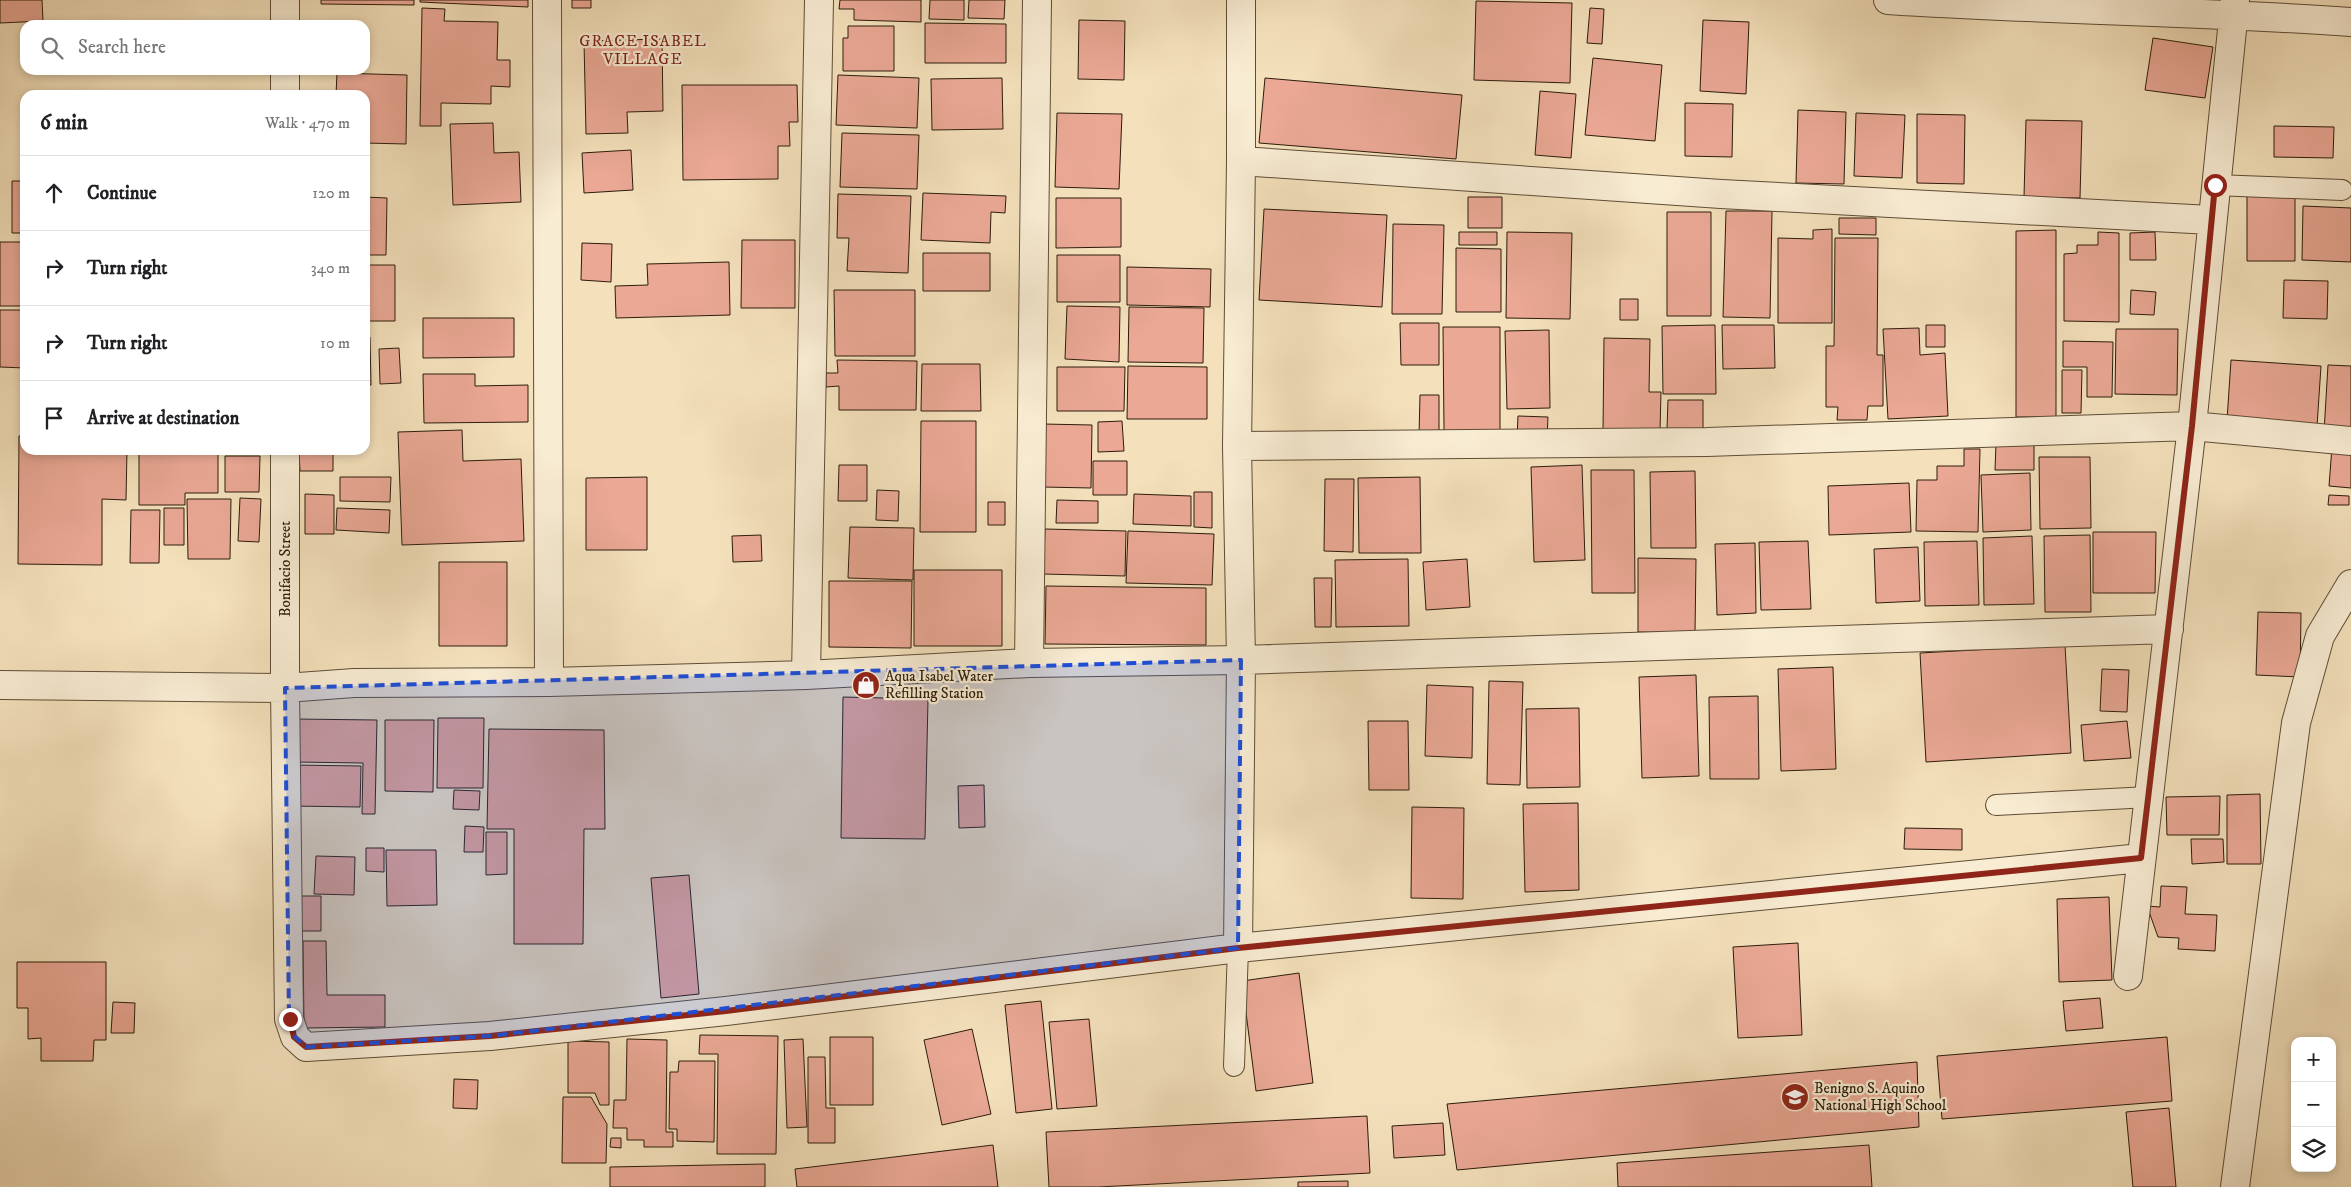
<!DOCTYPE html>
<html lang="en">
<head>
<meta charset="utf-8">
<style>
	:root { --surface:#fff; --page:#f6f6f6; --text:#202124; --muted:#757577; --line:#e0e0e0 }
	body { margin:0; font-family:"IM FELL DW Pica",serif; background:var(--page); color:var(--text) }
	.controls { position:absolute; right:15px; bottom:15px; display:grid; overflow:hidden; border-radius:10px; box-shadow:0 2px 8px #0003 }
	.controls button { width:45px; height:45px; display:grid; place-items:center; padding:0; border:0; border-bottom:1px solid var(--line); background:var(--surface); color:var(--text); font:25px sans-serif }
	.stop { position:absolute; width:15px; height:15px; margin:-11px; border:4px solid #8f2418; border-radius:50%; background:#fff }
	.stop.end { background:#8f2418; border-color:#fff; box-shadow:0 1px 5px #0008 }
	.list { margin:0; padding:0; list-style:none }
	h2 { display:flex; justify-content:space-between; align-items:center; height:65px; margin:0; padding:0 20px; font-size:21px }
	h2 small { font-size:16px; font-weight:400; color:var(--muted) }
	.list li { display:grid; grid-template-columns:32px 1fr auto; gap:15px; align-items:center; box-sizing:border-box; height:75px; padding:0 20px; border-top:1px solid var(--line) }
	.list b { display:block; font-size:19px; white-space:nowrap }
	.list em { font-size:16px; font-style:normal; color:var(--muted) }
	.icon { flex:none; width:28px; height:28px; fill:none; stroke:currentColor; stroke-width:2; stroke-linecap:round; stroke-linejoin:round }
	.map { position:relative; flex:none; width:2351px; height:1187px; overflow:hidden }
	.search { position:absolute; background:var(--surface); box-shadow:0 2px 8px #0003; left:20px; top:20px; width:350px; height:55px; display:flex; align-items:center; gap:12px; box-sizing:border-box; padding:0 18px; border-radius:15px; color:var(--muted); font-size:19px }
	.panel { position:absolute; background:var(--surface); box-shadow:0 2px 8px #0003; left:20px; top:90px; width:350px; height:365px; border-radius:15px }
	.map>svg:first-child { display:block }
</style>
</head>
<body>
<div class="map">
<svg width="2351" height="1187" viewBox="0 0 2351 1187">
	<rect width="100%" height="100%" fill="#f4e1bc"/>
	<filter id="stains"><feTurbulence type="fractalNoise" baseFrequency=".004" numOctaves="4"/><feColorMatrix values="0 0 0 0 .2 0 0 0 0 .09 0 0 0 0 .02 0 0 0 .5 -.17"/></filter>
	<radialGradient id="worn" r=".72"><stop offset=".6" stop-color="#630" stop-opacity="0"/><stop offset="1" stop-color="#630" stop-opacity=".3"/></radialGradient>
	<path fill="#eaa895" stroke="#2c1c0a" d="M0 0H42L43 21 0 23Z
		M321 0H414V5L321 4Z
		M420 0H528V7L420 2Z
		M572 0H591V8H572Z
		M840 0H921V22L854 20V9H839Z
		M930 0H964V20L929 19Z
		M969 0H1005L1004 19 968 18Z
		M1476 1 1572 3 1570 83 1474 80Z
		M422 8 445 9 444 21 498 22 497 60H510V87L491 86V104L441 103V126H420Z
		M1590 8 1604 9 1602 44 1587 43Z
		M1079 20 1125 21 1124 80 1078 79Z
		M1703 20 1749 22 1746 94 1700 91Z
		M925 23 1006 24V63H925Z
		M848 26H894V71H843V38H848Z
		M2153 38 2213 47 2205 98 2145 90Z
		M662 39 663 111 627 112 628 133 586 134 584 41Z
		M1593 58 1662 65 1655 141 1585 135Z
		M337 73 407 75 406 144 365 143V95H336Z
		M838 75 919 78 917 128 836 125Z
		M1002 78 1003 129 932 130 931 79Z
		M1265 78 1462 95 1456 159 1259 143Z
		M682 85H797L798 122H789L790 146H778V179L683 180Z
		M1540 91 1576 94 1571 158 1535 155Z
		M1685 103 1733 104 1732 157 1685 156Z
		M1798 110 1846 112 1844 184 1796 183Z
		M1057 113 1122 114 1119 189 1055 187Z
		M1856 113 1905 115 1902 178 1854 176Z
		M1917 114 1965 115 1964 184 1917 183Z
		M2026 120 2082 121 2080 198 2024 197Z
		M493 123 494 153 519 152 521 202 453 205 450 124Z
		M2274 126 2334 127 2333 158 2274 157Z
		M842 133 919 135 917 189 840 187Z
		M631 150 633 190 584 193 582 153Z
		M12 181H25V233H12Z
		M923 193 1006 196 1005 213 991 212 990 243 921 240Z
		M838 194 911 196 908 273 847 271 849 238H837Z
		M2247 196 2295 197V261H2247Z
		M365 197 387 198 386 255H365Z
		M1468 197H1502V228H1468Z
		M1056 198H1121V247L1056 248Z
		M2303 206 2351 208V262L2302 260Z
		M1264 209 1387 215 1382 307 1259 300Z
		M1726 211H1772L1770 318 1723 317Z
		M1667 212H1711V316H1667Z
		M1839 218H1876V235L1839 234Z
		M1393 224 1444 225 1442 314H1392Z
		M1832 229V323H1778V238L1813 239V230Z
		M2056 230V417H2016V231Z
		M1459 232H1497V245H1459Z
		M1507 232 1572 233 1570 319 1506 318Z
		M2098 232 2119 233V322L2064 321V254L2077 253V245H2098Z
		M2155 232 2156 260H2130V233Z
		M1835 238H1878L1877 355H1883V406H1868L1867 420H1837L1838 407H1826V346H1834Z
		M742 240H795V308H741Z
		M0 242H25V306H0Z
		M582 243 612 244 611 282 581 280Z
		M1456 248 1501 249V312H1456Z
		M923 253H990V291H923Z
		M1057 255H1120V302H1057Z
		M729 262 730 315 616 318 615 286 648 285 647 264Z
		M365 265H395V321H365Z
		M1127 267 1211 269 1210 307 1127 305Z
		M2284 280 2328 281 2327 319 2283 318Z
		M834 290H915V356H835Z
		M2131 290 2156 292 2154 315 2130 314Z
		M1620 299H1638V320H1620Z
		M1067 306 1120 307 1119 362 1065 359Z
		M1129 307 1204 308 1203 363 1128 362Z
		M0 310H25V368L0 367Z
		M423 318H514V357L423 358Z
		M1400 323H1439V365H1401Z
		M1715 325 1716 394H1663L1662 326Z
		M1722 325H1774L1775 368 1723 369Z
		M1926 325H1945V347H1926Z
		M1443 327H1500V431H1444Z
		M1919 328 1920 355 1945 353 1948 416 1888 419 1883 329Z
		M2116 329H2178L2177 395 2115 394Z
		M1549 330 1550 408 1507 409 1505 331Z
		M365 337H370L371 385H365Z
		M1604 338 1650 339 1649 392H1661L1660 431 1603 430Z
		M2063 341 2113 342 2112 397H2087V367H2063Z
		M399 348 401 383 380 384 379 349Z
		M837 360 917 361 916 410H839V386L826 387V373H838Z
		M2231 360 2321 366 2317 426 2227 420Z
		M922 364H980L981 411H921Z
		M2328 365 2351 366V434L2324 432Z
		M1128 366 1207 367V419H1127Z
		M1057 367H1125L1124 411H1057Z
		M2062 370H2082L2081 413H2062Z
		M423 374H475V386L528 385V422L424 423Z
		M1420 395H1439V436H1419Z
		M1668 400H1703V429H1667Z
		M1518 416 1548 417 1547 440 1517 438Z
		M921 421H976V532H920Z
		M1122 421 1124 451 1098 452V422Z
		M1043 424 1092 425 1091 488 1043 487Z
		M462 430 463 461 521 459 524 541 402 545 398 432Z
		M19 436H25V450H127L126 500 102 499V565L18 564Z
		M1996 444 2034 445V470H1995Z
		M2332 447 2351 449V488L2329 486Z
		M1964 449H1980L1978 532 1916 531 1917 480H1937V466H1964Z
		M139 450H218V493H185V505H139Z
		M299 450H333V471H300Z
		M225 456H260L259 492H225Z
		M2039 457H2090L2091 528 2040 529Z
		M1093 461H1127V495H1093Z
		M839 465H867V501H838Z
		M1582 465 1585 560 1534 562 1531 467Z
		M1591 470H1634L1635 593H1592Z
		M1695 471 1696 548H1651L1650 472Z
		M2030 473 2031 530 1983 532 1981 475Z
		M340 477H391L390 502 340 501Z
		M647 477V550H586V478Z
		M1420 477 1421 553H1359L1358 478Z
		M1325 479H1354L1353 552 1324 551Z
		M1909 483 1911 532 1829 535 1828 486Z
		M877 490 899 491 898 521 876 520Z
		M1194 492H1212V528L1194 527Z
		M305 494 334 495V534H305Z
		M1134 494 1191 496V526L1133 524Z
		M2329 495 2349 496V505H2328Z
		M240 498 261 499 259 542 238 541Z
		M187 499H231L230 559H188Z
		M1057 500 1098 501V523H1056Z
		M988 502H1005V525H988Z
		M164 508H184V545H164Z
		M337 508 390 510 389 533 336 530Z
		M131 510H160L159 563H130Z
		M850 527 914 528 913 580 848 578Z
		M1045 529 1126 531 1125 576 1043 574Z
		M1128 531 1214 534 1212 585 1126 583Z
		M2093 532H2156L2155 593H2093Z
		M761 535 762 561 733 562 732 536Z
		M2090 535 2091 612H2045L2044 536Z
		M2032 536 2034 604 1984 605 1983 538Z
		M1808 541 1811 609 1761 610 1759 542Z
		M1977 541 1979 605 1925 606 1924 542Z
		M1755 543 1756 613 1717 615 1715 544Z
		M1918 547 1920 601 1876 603 1874 549Z
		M1638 558 1696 559 1695 633 1638 632Z
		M1408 559 1409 626 1336 627 1335 560Z
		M1467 559 1470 607 1426 610 1423 562Z
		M439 562H507V646H439Z
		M914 570H1002V646H914Z
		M1314 578H1332L1331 627H1315Z
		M829 581H912L911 648 829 647Z
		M1046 586 1206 588V645L1045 644Z
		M2258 612 2301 613 2300 677 2256 675Z
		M2065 645 2071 753 1926 762 1920 653Z
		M1833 667 1836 769 1781 771 1778 669Z
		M2102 669 2129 670 2127 712 2100 711Z
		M1696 675 1699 776 1642 778 1639 677Z
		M1489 681 1523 682 1520 785 1487 784Z
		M1427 685 1473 687 1472 758 1425 756Z
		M1758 696 1759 779H1710L1709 697Z
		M843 697 928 699 925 839 841 838Z
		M1579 708 1580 787 1527 788 1526 709Z
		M438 718H484L483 788H437Z
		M295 719 377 720 375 814H362L363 763 294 762Z
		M385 720H434L433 792 385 791Z
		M1368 721H1408L1409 790H1369Z
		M2127 721 2131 758 2084 761 2081 725Z
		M489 729 604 730 605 829H584L583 944H514V829H487Z
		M291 765 361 766 360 807 291 806Z
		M984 785 985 827 959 828 958 786Z
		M454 790 480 791 479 810 453 809Z
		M2260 794 2261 864H2227V795Z
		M2220 796 2219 835H2167L2166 797Z
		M1578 803 1579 890 1525 892 1523 804Z
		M1412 807 1464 808 1463 899 1411 898Z
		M465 826 484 827 483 852H464Z
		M1905 828 1962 829V850L1904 849Z
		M486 832H507V874L486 875Z
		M2191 839H2223L2224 862 2192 864Z
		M366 848H384V872L366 871Z
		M386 850H436L437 905 387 906Z
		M316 856 355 857 354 895 314 894Z
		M689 875 699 994 661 998 651 878Z
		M2161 886 2187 887 2185 914 2217 915 2215 951 2178 949 2179 938 2158 937 2147 906 2160 907Z
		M299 896H321V931H300Z
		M2109 897 2112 980 2059 982 2057 899Z
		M303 941H326L327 995H385V1027L304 1028Z
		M1798 943 1802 1035 1738 1038 1733 947Z
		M17 962H106V1040H94L93 1061H41V1038L28 1039V1008H17Z
		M1299 973 1313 1083 1256 1091 1242 981Z
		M2100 998 2103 1028 2066 1031 2063 1001Z
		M1041 1001 1052 1109 1016 1113 1005 1005Z
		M113 1002 135 1003 134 1033H111Z
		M1089 1019 1097 1106 1057 1109 1049 1022Z
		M972 1029 991 1114 942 1125 924 1040Z
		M700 1035 778 1036 776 1154H717L718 1054H699Z
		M830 1037H873V1105H830Z
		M2167 1037 2172 1101 1942 1119 1937 1056Z
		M627 1039 667 1040 666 1132H673V1147H644V1140H627V1128H613L614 1100H626Z
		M803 1039 807 1127 787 1128 784 1040Z
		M568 1041 609 1042V1105H600L595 1093H568Z
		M808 1057H825L826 1108H835V1143H808Z
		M679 1061H715L714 1142 677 1141V1129H669L670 1072H678Z
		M1917 1062 1919 1127 1457 1170 1447 1104Z
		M454 1079 478 1080 477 1109 453 1108Z
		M563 1097H591L607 1124 606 1163H562Z
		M2169 1108 2176 1187H2133L2126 1112Z
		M1367 1116 1370 1173 1098 1187H1049L1046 1132Z
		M1443 1123 1445 1155 1394 1158 1392 1126Z
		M611 1138H621V1148L610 1147Z
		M993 1145 998 1187H797L795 1169Z
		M1869 1145 1872 1187H1618L1617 1163Z
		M765 1164V1187H610V1167Z
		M1348 1181V1187H1298V1182Z"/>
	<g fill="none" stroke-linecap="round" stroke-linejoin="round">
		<g stroke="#5e4d36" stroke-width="22">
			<path id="lane" d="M2215 185 2342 190
				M1996 805 2149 797
				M1234 1066 1238 948"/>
		</g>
		<g stroke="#5e4d36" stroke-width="30">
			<path id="street" d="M285 0V25
				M547 0 549 682
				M1888 0C2042 10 2197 11 2351 22
				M285 70V95
				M1241 161 1721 194 2211 220
				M1237 446 1707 442 2192 426 2351 441
				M285 450V688L289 1019 295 1037 306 1047 490 1036 726 1011 1238 948 2141 858
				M1029 663 1037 0
				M806 675 819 0
				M0 685 285 688 354 683 549 682 806 675 1029 663 1241 660 2169 629
				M1238 948 1241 660 1237 446 1241 161V0
				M2128 976 2192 426 2235 0
				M2235 1187 2296 723 2320 636 2351 584"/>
		</g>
		<use href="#lane" stroke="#f8ecd3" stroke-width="20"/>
		<use href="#street" stroke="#f8ecd3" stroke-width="28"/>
	</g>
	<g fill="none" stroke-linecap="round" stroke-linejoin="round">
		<path stroke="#8f2418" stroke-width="6" d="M290 1019 294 1037 306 1047 490 1036 726 1011 1238 948 2141 858 2192 426 2215 185"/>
	</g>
	<path fill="#1d4ed8" fill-opacity="0.2" stroke="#1d4ed8" stroke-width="4" stroke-dasharray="10 6" stroke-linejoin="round" d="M1241 660 1238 948 490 1036 306 1047 295 1037 289 1019 285 688Z"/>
	<defs>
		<g id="shop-disc" transform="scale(1.4375)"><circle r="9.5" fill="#8f2418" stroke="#f8ecd3"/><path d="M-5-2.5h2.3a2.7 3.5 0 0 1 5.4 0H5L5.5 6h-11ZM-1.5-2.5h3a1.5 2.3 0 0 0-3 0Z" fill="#fff"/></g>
		<g id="school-disc" transform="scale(1.4375)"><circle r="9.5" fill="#8f2418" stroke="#f8ecd3"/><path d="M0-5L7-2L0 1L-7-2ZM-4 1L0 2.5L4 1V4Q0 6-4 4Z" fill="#fff"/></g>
	</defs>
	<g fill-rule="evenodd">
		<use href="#shop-disc" x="866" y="685"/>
		<use href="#school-disc" x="1795" y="1097"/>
	</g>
	<g text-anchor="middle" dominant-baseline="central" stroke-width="4.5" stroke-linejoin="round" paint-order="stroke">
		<g font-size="15" fill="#2c1c0a" stroke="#f8ecd3">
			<text transform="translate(285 569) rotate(-90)">Bonifacio Street</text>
		</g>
		<g font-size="15" fill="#2c1c0a" stroke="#f8ecd3" text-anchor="start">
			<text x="885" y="676">Aqua Isabel Water<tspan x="885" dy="17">Refilling Station</tspan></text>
			<text x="1814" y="1088">Benigno S. Aquino<tspan x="1814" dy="17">National High School</tspan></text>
		</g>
		<g font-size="16" letter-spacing="1" fill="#7a1f14" stroke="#f8ecd3">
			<text x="643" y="41">GRACE ISABEL<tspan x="643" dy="18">VILLAGE</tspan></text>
		</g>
	</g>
	<rect width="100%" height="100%" filter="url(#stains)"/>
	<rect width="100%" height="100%" fill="url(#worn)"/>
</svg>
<div class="controls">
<button>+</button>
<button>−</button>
<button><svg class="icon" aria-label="layers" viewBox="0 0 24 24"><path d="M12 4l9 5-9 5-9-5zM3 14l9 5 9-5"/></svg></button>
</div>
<div class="stop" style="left:2215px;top:185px"></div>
<div class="stop end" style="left:290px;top:1019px"></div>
<div class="search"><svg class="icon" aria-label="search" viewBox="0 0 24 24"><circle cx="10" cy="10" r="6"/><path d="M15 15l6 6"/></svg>Search here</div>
<section class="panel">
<h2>6 min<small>Walk · 470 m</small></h2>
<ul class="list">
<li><svg class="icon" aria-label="ahead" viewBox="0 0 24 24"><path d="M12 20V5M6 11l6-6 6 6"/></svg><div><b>Continue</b></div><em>120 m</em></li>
<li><svg class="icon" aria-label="right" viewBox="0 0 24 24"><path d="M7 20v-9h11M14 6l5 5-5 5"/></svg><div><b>Turn right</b></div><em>340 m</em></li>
<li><svg class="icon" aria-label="right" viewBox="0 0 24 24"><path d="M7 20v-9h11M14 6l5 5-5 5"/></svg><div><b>Turn right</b></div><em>10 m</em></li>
<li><svg class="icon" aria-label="arrive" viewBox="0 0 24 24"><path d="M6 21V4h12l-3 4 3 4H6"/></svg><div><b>Arrive at destination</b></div></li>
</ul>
</section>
</div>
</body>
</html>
